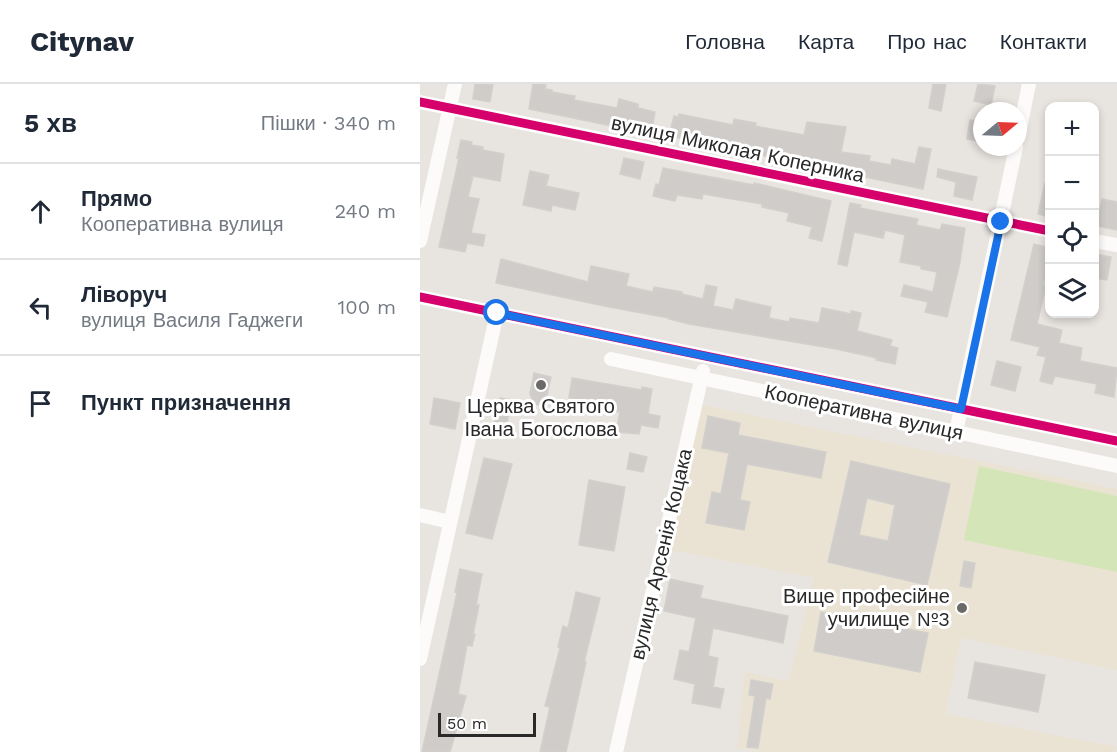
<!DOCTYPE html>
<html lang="uk">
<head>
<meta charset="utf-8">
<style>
	:root { --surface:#fff; --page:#f2f2f3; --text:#1f2937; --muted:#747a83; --line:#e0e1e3 }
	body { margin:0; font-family:"Work Sans",sans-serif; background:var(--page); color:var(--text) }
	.controls { position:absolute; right:18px; top:18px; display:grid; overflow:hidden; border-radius:12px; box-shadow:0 3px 9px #0003 }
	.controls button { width:54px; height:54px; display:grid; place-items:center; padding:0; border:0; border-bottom:2px solid var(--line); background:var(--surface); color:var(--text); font:30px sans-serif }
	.compass { position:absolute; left:553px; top:18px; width:54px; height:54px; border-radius:50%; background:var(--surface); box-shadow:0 3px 9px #0003; rotate:71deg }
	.scale { position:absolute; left:18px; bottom:15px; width:98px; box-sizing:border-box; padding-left:6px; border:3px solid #292929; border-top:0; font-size:16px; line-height:21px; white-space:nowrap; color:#292929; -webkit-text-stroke:4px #fff; paint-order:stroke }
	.stop { position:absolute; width:18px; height:18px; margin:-14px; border:4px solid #1a73e8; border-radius:50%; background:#fff }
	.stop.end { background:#1a73e8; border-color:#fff; box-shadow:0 2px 6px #0008 }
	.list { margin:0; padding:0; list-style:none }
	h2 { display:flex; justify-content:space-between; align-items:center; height:78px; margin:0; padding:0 24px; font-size:26px }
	h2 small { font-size:20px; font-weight:400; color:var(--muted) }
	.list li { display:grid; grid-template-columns:39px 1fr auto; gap:18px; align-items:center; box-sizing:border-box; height:96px; padding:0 24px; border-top:2px solid var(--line) }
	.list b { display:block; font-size:22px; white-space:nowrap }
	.list p { margin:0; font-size:20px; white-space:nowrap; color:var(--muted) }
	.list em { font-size:20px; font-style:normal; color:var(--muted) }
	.icon { flex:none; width:33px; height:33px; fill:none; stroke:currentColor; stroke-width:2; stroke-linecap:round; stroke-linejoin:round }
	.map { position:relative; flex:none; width:697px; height:668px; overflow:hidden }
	header { display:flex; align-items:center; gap:36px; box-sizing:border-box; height:84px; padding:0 30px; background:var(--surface); border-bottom:2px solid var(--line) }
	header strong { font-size:28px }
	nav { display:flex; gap:33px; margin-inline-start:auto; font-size:21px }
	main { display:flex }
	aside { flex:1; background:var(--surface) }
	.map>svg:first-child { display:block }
</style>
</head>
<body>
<header>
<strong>Citynav</strong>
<nav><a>Головна</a><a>Карта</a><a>Про нас</a><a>Контакти</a></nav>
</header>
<main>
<aside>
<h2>5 хв<small>Пішки · 340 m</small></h2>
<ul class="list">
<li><svg class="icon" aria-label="ahead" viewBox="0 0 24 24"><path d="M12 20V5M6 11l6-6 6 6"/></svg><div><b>Прямо</b><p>Кооперативна вулиця</p></div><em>240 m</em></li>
<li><svg class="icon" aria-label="left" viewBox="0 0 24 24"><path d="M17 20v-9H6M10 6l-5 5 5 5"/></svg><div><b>Ліворуч</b><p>вулиця Василя Гаджеги</p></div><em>100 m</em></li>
<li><svg class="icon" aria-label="arrive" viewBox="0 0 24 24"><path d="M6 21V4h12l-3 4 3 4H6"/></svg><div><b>Пункт призначення</b></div></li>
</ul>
</aside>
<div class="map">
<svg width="697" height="668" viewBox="0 0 697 668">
	<rect width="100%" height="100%" fill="#e8e4e0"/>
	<path fill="#eae3d4" d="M282 321 697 405V586L541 554 526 630 697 663 695 668H344L317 664 325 588 368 597 394 494 250 466Z"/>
	<path fill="#d4e6b7" d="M559 382 697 412V488L544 456Z"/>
	<path fill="#cfccc9" stroke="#d2d0cc" stroke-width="1.5" fill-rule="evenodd" d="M55 0H73L70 18 53 15Z
		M113 0 126 1 125 5 132 6V8L155 12 154 16 197 24 199 15 218 20V24L235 28 231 50 109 25Z
		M513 0H526L521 27 509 24Z
		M558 0 575 2 571 21 554 17Z
		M259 30 313 41 314 35 336 39 335 42 384 51 387 38 426 43 421 68 450 72 449 77 471 81 472 75 495 80 499 63 511 65 503 105 249 52 254 32 258 33Z
		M550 36 562 38V58L547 55Z
		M41 56 52 58 51 61 63 63V66L84 70 80 97 53 92 48 113 59 115 51 149 65 151 63 162 47 159 45 168 19 163 39 74H37Z
		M204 74 224 78 220 95 200 90Z
		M243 84 334 101V99L411 117 402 157 389 154 392 143 367 137 369 129 342 123V120L283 110 282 115 257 111 255 117 233 112 236 100 239 101Z
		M518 85 557 93 552 116 534 112 536 98 517 93Z
		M110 87 129 91 126 102 159 109 155 126 132 121 131 127 103 121Z
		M625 99 630 100V133L618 130Z
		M682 115 697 118V146L677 142Z
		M430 119 441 121 440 124 498 135 496 141 520 146 522 140 545 144 540 178 527 233 505 228 508 218 481 212 484 201 513 208 517 188 501 185V182L480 178 485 151 465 146 463 154 434 148 427 182 418 180Z
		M614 160 630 164V177L623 201 626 202 617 240 642 246 639 259 662 264 660 277 697 284 694 313 675 309 677 300 635 292 632 300 620 297 626 273 617 271 620 263 591 256Z
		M675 170 691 173 687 196 675 194Z
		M81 175 168 198 171 182 209 190 206 202 233 208 234 203 262 208V210L283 215 286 201 297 203 293 222 313 226 316 215 351 223 349 234 369 238 370 234 399 239 402 224 431 230V227L441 229 437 247 472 256 470 262 478 264 475 280 456 276 457 274 416 265 269 240 249 235V234L184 222 76 199Z
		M577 277 601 283 595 307 571 301Z
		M114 289 131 293 127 311 118 321 114 320 110 310Z
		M152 294 222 306V303L232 305 228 330 240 332 238 344 221 341 219 350 196 348 200 328 186 326 187 321 149 314Z
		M14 314 40 319 35 345 10 340Z
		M80 314 92 316 85 347 73 345Z
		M288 332 320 339 318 351 406 368 401 394 327 380 320 416 330 418 324 446 286 439 292 408 301 410 309 369 282 364Z
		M210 369 227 373 223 388 207 385Z
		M64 374 92 380 72 455 46 449Z
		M431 377 530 400 507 501 408 478ZM447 414 475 421 468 457 439 451Z
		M169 396 205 403 194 467 159 461Z
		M544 477 555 479 551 504 540 502Z
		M40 485 62 490 56 521H59L53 550H55L52 562 47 561 38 610 46 612 30 668H2L37 509 35 508Z
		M250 495 283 502 280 514 368 532 363 559 293 544 288 572 298 574 293 603 304 605 300 624 272 619 275 600 254 595 260 566 269 568 276 534 244 527Z
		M156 508 180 514 164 578H166L146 668H120L130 623 125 622 140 564 138 563 143 542 148 544Z
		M401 528 508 549 500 588 394 567Z
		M555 578 625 591 618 628 548 614Z
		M331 596 353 600 350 615 346 614 338 664 327 663 335 612 329 611Z"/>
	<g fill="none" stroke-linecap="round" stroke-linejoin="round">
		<path stroke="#fcfbfa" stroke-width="14" d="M0 18 630 147
			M598 54 609 0
			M0 157 35 0
			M674 157 697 161
			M0 213 697 357
			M191 275 697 382
			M536 348 596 63
			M0 431 30 438
			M0 575 77 229
			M196 668 283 287"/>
		<g stroke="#fff" stroke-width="13">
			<path id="cycleway" d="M0 18 630 147
				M0 213 697 357"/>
		</g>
		<use href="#cycleway" stroke="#d6006c" stroke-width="9"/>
	</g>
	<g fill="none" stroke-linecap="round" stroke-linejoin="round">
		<path stroke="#1a73e8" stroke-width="8" d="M77 229 541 325 581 138"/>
	</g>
	<g fill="#6c6a69" stroke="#fff" stroke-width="2">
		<circle cx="121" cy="301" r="6"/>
		<circle cx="542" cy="524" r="6"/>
	</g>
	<g text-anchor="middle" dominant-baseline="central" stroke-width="6" stroke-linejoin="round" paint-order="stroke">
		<g font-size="20" fill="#292929" stroke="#fff">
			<text transform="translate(318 65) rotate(12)">вулиця Миколая Коперника</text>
			<text transform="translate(444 328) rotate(12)">Кооперативна вулиця</text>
			<text transform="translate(241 470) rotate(-77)">вулиця Арсенія Коцака</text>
		</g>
		<g font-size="20" fill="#292929" stroke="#fff">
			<text x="121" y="322">Церква Святого<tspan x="121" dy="23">Івана Богослова</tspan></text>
			<text x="530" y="512" text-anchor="end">Вище професійне<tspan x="530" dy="23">училище №3</tspan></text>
		</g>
	</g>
</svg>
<div class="controls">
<button>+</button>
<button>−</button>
<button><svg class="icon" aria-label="locate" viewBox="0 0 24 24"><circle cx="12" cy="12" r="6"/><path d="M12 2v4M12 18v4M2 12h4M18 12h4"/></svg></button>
<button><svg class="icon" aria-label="layers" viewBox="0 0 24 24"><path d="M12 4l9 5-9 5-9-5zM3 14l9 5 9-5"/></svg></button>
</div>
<svg class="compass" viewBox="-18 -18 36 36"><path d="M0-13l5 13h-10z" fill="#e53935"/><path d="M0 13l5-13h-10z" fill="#747a83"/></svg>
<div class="scale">50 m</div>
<div class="stop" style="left:77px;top:229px"></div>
<div class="stop end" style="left:581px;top:138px"></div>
</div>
</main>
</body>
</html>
